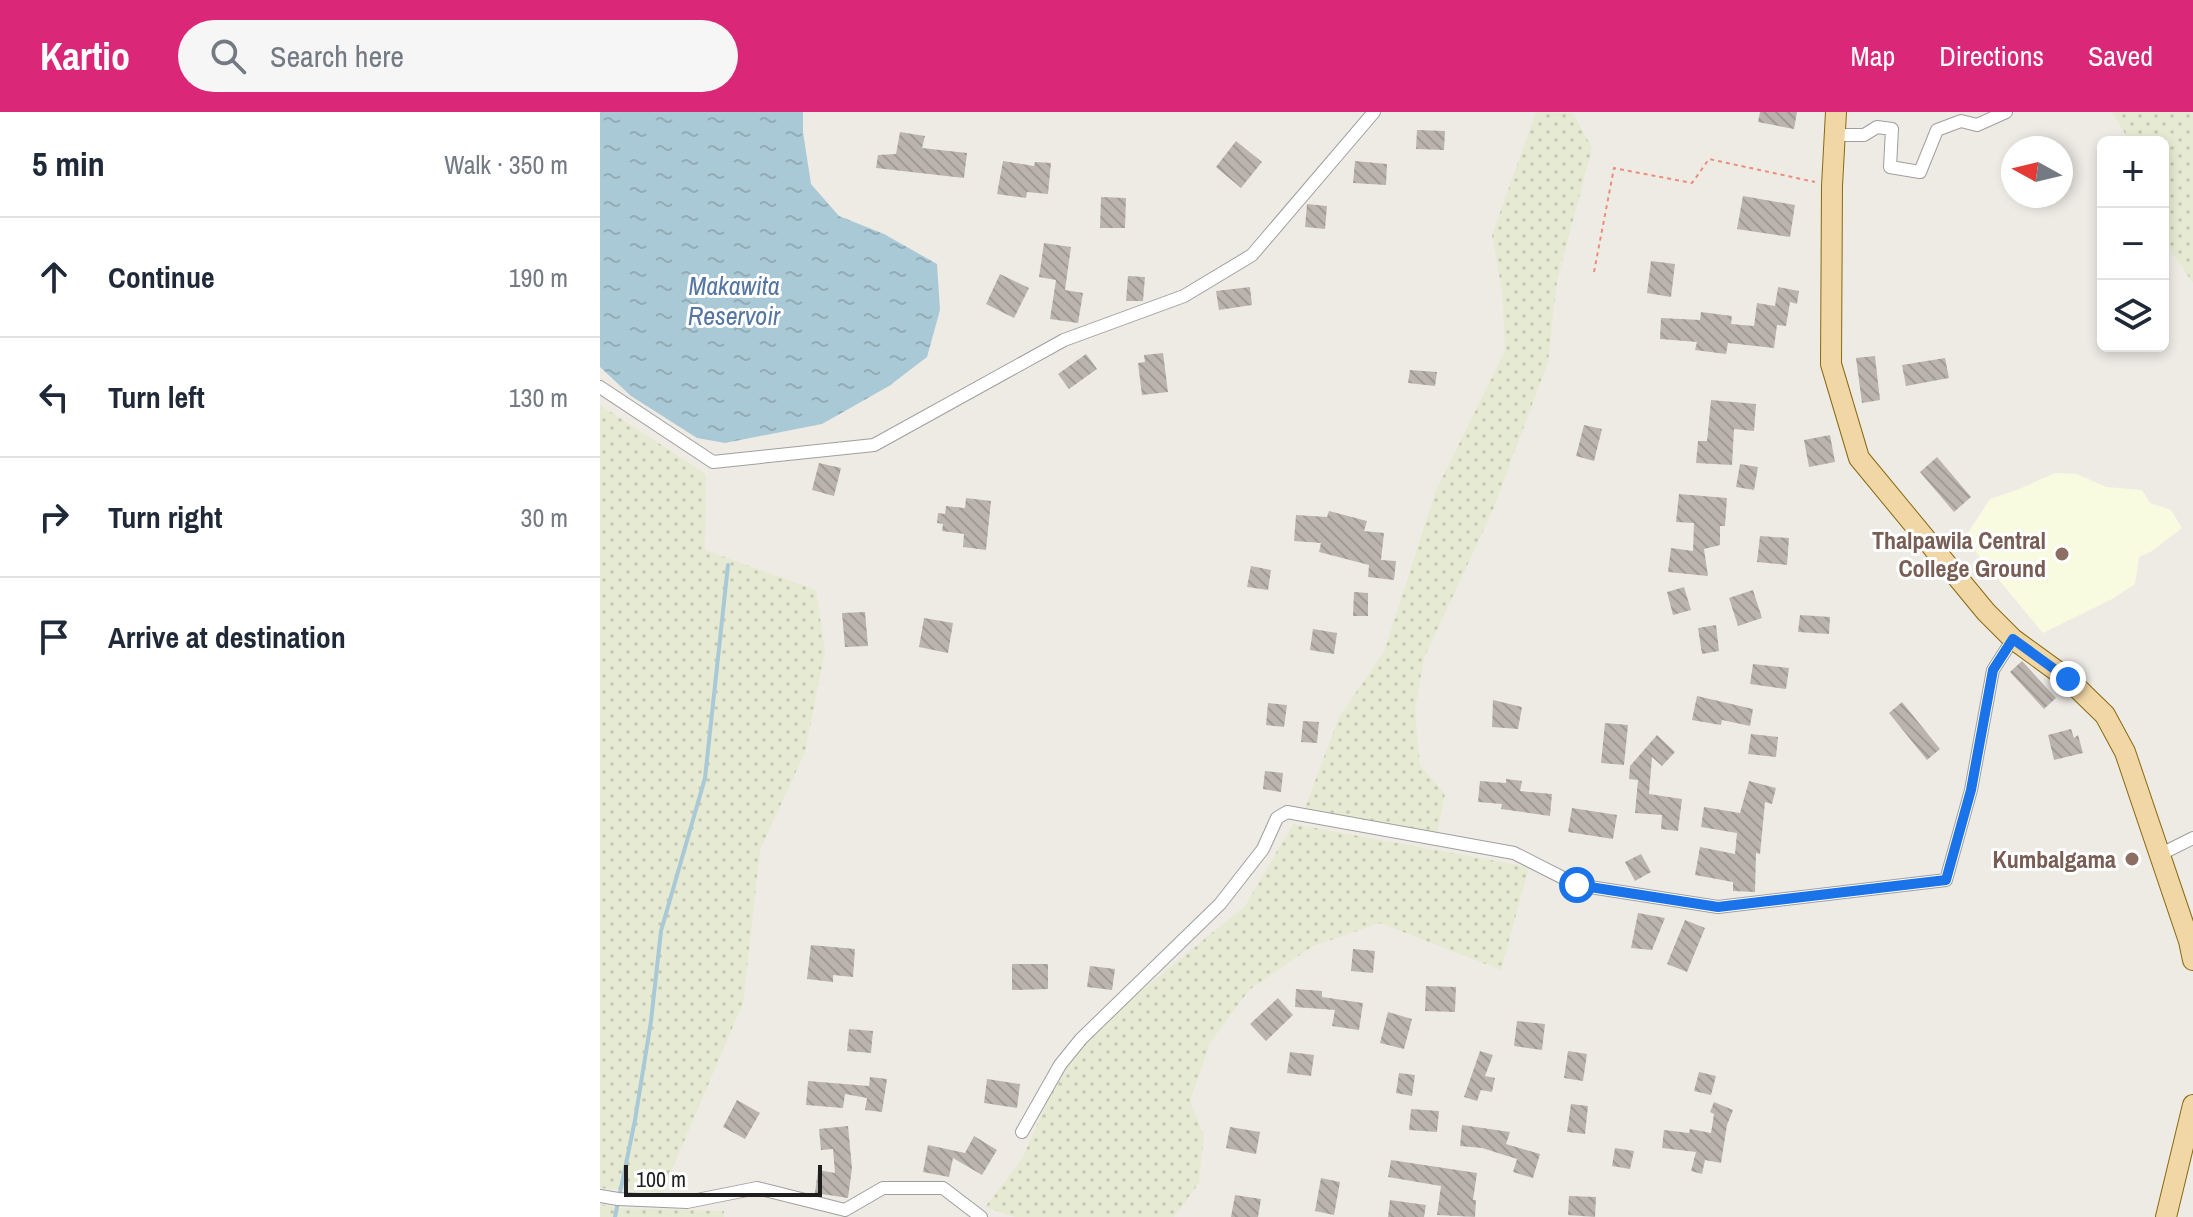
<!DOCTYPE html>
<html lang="en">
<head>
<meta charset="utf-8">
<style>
	:root { --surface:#fff; --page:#f6f6f7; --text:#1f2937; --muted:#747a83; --line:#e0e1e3; --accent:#db2777 }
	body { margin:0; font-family:"Archivo Narrow",sans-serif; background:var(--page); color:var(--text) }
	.controls { position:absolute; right:24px; top:24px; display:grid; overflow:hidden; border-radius:12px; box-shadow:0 4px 12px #0003 }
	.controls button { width:72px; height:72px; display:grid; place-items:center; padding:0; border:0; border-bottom:2px solid var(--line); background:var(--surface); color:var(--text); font:40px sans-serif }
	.compass { position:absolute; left:1401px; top:24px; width:72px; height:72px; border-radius:50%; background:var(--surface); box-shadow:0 4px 12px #0003; rotate:278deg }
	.scale { position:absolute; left:24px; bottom:20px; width:198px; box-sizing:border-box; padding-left:8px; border:4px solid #1e1e1e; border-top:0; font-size:22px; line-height:28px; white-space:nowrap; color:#1e1e1e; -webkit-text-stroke:6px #fff; paint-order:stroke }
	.stop { position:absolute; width:24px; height:24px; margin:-18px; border:6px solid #1a73e8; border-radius:50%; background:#fff }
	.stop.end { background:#1a73e8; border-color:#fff; box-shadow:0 2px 8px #0008 }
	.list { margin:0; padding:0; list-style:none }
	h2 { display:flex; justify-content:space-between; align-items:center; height:104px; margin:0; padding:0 32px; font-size:34px }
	h2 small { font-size:26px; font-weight:400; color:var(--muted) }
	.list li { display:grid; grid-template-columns:52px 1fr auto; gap:24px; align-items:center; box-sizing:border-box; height:120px; padding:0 32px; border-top:2px solid var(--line) }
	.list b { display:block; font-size:30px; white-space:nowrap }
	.list em { font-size:26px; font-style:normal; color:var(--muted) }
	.icon { flex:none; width:44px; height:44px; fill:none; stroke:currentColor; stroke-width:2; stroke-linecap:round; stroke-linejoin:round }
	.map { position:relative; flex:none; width:1593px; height:1105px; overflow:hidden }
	header { display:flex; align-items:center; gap:48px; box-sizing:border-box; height:112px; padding:0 40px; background:var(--accent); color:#fff }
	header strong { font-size:38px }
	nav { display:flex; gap:44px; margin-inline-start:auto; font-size:28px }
	.search { width:560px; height:72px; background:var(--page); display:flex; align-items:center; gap:20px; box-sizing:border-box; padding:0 28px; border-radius:44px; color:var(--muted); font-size:30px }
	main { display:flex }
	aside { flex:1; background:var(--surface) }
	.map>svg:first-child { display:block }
</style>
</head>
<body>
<header>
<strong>Kartio</strong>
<div class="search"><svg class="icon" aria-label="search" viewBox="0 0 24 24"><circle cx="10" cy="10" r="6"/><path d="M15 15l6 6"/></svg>Search here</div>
<nav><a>Map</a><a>Directions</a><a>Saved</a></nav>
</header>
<main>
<aside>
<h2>5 min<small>Walk · 350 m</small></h2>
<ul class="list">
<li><svg class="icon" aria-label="ahead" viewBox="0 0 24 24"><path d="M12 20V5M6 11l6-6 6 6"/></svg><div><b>Continue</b></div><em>190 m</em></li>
<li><svg class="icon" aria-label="left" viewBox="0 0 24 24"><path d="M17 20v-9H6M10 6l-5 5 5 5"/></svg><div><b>Turn left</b></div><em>130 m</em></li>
<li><svg class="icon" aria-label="right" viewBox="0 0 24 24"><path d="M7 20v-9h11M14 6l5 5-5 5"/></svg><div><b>Turn right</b></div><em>30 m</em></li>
<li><svg class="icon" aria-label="arrive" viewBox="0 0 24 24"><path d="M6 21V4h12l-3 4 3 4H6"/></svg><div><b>Arrive at destination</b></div></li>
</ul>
</aside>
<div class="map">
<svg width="1593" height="1105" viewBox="0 0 1593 1105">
	<defs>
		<pattern id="farmland-dots" width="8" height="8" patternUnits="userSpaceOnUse" patternTransform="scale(2)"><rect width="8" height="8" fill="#e6ead2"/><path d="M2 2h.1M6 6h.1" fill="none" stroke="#c5c8b4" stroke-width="1.8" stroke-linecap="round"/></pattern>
		<pattern id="water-ripples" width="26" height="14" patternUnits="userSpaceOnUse" patternTransform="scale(2)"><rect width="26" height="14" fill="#aac9d6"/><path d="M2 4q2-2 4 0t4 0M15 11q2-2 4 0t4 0" fill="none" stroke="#92acb7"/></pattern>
		<pattern id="building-back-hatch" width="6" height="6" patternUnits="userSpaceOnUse" patternTransform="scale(2)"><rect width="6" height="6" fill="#bbb4ae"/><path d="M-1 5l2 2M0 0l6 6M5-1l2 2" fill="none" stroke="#a09a95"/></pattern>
	</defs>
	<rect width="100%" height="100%" fill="#eeebe5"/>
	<path fill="#f9fbe0" d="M1455 361 1477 362 1506 375 1542 378 1550 391 1571 398 1582 416 1552 439 1539 445 1535 472 1512 487 1443 521 1371 434 1366 424 1390 387 1417 378Z"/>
	<path fill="url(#farmland-dots)" d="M936 0 973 1 992 36 957 169 948 250 892 400 824 546 815 597 820 653 845 682 837 721 705 696 739 605 784 540 836 378 905 239 902 179 892 123Z
		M1512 0H1593V171L1563 127V30H1530Z
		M0 293 106 362 105 438 216 478 225 539 205 640 160 738 143 891 62 1081 0 1076Z
		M693 712 929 755 901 858 780 811 713 834 649 878 610 931 590 989 604 1024 599 1071 574 1105H415L385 1095 422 1047 460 960 497 915 645 794Z
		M0 1092 20 1096 124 1099V1105H0Z"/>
	<path fill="url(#water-ripples)" d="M0 0H203V20L211 72 239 104 284 122 337 152 340 198 327 245 289 274 222 312 125 331 97 326 31 284 0 255Z"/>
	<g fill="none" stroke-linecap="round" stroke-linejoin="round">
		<path stroke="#aac9d6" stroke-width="4" d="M15 1105 35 1008 51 909 61 819 105 666 128 453"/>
	</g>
	<path fill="url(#building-back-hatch)" d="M1160 0H1197L1194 17 1158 10Z
		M817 18 845 19 844 38 816 37Z
		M300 20 325 24 322 36 367 41 364 66 276 56 278 43 296 42Z
		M636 29 662 50 641 76 616 55Z
		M403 49 434 54 435 50 451 51 448 82 427 80 426 86 397 82Z
		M755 49 787 52 786 73 753 71Z
		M1143 84 1195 93 1190 125 1137 117Z
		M501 85 526 86 525 116H500Z
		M707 92 727 94 725 117 705 115Z
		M444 131 471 135 465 178 483 181 478 211 450 207 456 168 439 165Z
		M1051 149 1075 152 1071 185 1047 181Z
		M400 162 429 176 414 206 386 192Z
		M528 164 545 165 543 189H526Z
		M650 175 652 193 619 198 616 179Z
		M1178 175 1199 179 1197 192 1190 190 1186 214 1177 213 1174 236 1128 231 1126 242 1095 238 1097 230 1060 227 1061 206 1100 208 1101 200 1132 204 1131 212 1154 214 1157 191 1175 194Z
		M563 241 568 280 542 283 538 251 545 250 544 243Z
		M486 242 497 257 469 277 458 262Z
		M1275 244 1280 288 1262 291 1256 246Z
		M1345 246 1349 266 1306 274 1302 253Z
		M810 258 837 260 835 274 808 271Z
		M1111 288 1156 292 1154 319 1134 317 1132 353 1096 351 1098 329H1107Z
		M984 313 1002 317 994 349 976 344Z
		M1230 323 1235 350 1209 355 1204 328Z
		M1337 345 1371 385 1354 400 1320 360Z
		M219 351 241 356 234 384 212 378Z
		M1140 352 1158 355 1154 378 1136 375Z
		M1079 382 1127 386 1125 414H1120V433L1104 437 1108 464 1068 460 1071 436 1093 439 1094 411 1076 410Z
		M366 386 391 389 386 438 363 435 364 422 342 419 343 412 337 411 338 401 345 402 346 394 365 396Z
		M729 399 767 409 764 419 784 421 781 448 796 449 794 468 768 465 769 453 719 440 721 431 694 429 696 403 727 405Z
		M1160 424 1189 426 1187 453 1157 450Z
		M651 454 671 458 668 478 647 475Z
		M1084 475 1091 498 1073 503 1067 480Z
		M1153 478 1162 506 1138 514 1129 486Z
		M754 480 768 481V504H753Z
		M265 500 268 534 245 535 242 501Z
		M1200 503 1230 505 1229 522 1198 520Z
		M324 506 353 511 348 541 319 535Z
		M1116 513 1119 539 1102 542 1098 516Z
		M713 517 737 521 734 542 710 538Z
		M1422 549 1456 586 1444 597 1410 560Z
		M1153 552 1189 556 1186 577 1150 572Z
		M1097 584 1153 597 1150 614 1122 608 1121 613 1092 608Z
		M893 588 922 595 918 617 892 615Z
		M1302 590 1340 637 1327 648 1289 601Z
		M668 591 687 593 684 615 666 613Z
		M703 609 719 610 717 631 701 630Z
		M1005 611 1028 613 1024 653 1001 651Z
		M1471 617 1474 626 1478 623 1483 641 1454 648 1448 623Z
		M1151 622 1178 625 1176 645 1148 642Z
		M1057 623 1075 640 1062 654 1052 645 1049 682 1082 687 1078 719 1061 717 1062 703 1035 701 1038 668 1029 667 1030 654Z
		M665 659 683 661 681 680 663 677Z
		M906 667 922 669 920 679 952 682 950 704 901 697 902 692 878 690 880 669 906 671Z
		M1149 669 1176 676 1172 692 1165 690 1160 742 1156 741 1155 780 1133 779V770L1095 763 1100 735 1135 742 1137 721 1101 715 1104 695 1140 701Z
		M972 696 1017 703 1013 727 968 720Z
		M1041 742 1051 760 1035 769 1025 750Z
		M1038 801 1065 806 1052 838 1031 836Z
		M1085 808 1105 816 1087 860 1067 852Z
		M211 833 255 837 253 865 233 863V870L207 867Z
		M753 837 775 839 773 861 751 859Z
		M412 852H448V877L412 878Z
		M490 854 515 857 512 878 487 875Z
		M826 874 856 875 855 900 825 899Z
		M696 877 722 879V885L763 891 759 918 732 914 735 898 695 895Z
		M678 886 693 903 666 929 650 912Z
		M788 900 812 907 804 937 780 931Z
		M917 909 945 912 942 938 914 934Z
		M249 917 273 919 271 941 247 939Z
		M880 939 893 943 885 964 895 966 892 980 881 978 877 989 864 985Z
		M968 939 987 942 983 969 964 966Z
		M690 940 714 943 711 964 687 961Z
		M1099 960 1116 964 1111 983 1094 979Z
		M799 961 815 963 812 984 796 981Z
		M270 965 287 967 282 1000 265 998 267 986 245 982 243 996 206 993 208 969 269 974Z
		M387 967 420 972 417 996 384 991Z
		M137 988 160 1001 145 1027 123 1015Z
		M1114 990 1133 998 1127 1013 1121 1051 1105 1048 1102 1062 1091 1059 1096 1040 1062 1036 1064 1018 1089 1021 1090 1017 1111 1021 1114 1002 1110 1000Z
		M971 992 988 994 985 1022 967 1020Z
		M811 997 839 999 837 1020 809 1018Z
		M862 1013 910 1020 906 1032 940 1042 933 1066 913 1060 917 1047 882 1036 860 1034Z
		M248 1014 252 1056 248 1086 215 1081 218 1058 235 1061 233 1037 221 1038 219 1017Z
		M630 1015 660 1020 656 1042 626 1036Z
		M374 1024 397 1038 382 1063 353 1046 349 1065 323 1060 328 1033 365 1041Z
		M1015 1036 1034 1039 1030 1057 1012 1054Z
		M791 1048 877 1061 873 1088H876L875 1105 837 1103 841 1074 788 1065Z
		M721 1066 740 1070 734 1103 715 1099Z
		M635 1083 661 1087 658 1105H631Z
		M969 1084 996 1085 995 1105 968 1103Z
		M790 1088 826 1093 824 1105H788Z"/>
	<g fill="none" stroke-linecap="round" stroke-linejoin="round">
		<g stroke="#9f9f9f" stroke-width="14">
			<path id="street" d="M1235 23H1264L1277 15 1292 17 1290 55 1320 60 1337 18 1361 9 1377 13 1406 0
				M0 275 113 350 274 333 464 228 584 184 652 143 774 0
				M1559 743 1593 726
				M422 1020 460 953 481 927 620 792 663 737 677 706 687 700 914 741 977 773 1118 795 1346 768 1371 678 1393 558 1413 527
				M0 1084 18 1087 87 1090 157 1076 245 1098 283 1076H343L381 1105"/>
		</g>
		<g stroke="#876a11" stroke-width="22">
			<path id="primary" d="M1236 0 1232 74 1231 252 1259 346 1386 500 1413 527 1468 567 1505 603 1525 640 1589 829 1593 848
				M1566 1105 1593 993"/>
		</g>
		<path stroke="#ea8f7a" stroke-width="2" stroke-dasharray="4 4" stroke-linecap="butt" d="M994 160 1014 56 1092 71 1109 47 1215 70"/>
		<use href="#street" stroke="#fff" stroke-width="12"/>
		<use href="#primary" stroke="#f1d7a6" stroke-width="20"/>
	</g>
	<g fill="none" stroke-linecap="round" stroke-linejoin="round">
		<path stroke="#1a73e8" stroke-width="10" d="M977 773 1118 795 1346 768 1371 678 1393 558 1413 527 1468 567"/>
	</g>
	<g fill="#8d6e63" stroke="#fff" stroke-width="3">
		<circle cx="1462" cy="442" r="8"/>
		<circle cx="1532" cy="747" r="8"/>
	</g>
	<g text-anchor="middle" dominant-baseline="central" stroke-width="6" stroke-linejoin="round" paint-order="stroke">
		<g font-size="24" font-weight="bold" fill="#785e54" stroke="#fff" text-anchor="end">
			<text x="1446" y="428">Thalpawila Central<tspan x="1446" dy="28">College Ground</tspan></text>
			<text x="1516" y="747">Kumbalgama</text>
		</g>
		<g font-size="26" font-style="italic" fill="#5575a2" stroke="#fff">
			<text x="134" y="173">Makawita<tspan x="134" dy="30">Reservoir</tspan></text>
		</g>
	</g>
</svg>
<div class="controls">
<button>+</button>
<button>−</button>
<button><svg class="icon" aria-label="layers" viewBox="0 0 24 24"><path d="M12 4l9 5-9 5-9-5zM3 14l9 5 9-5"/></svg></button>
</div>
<svg class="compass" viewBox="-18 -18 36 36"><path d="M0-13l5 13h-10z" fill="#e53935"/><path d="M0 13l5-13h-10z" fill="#747a83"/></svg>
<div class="scale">100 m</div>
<div class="stop" style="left:977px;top:773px"></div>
<div class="stop end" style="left:1468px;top:567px"></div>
</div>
</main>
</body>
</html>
